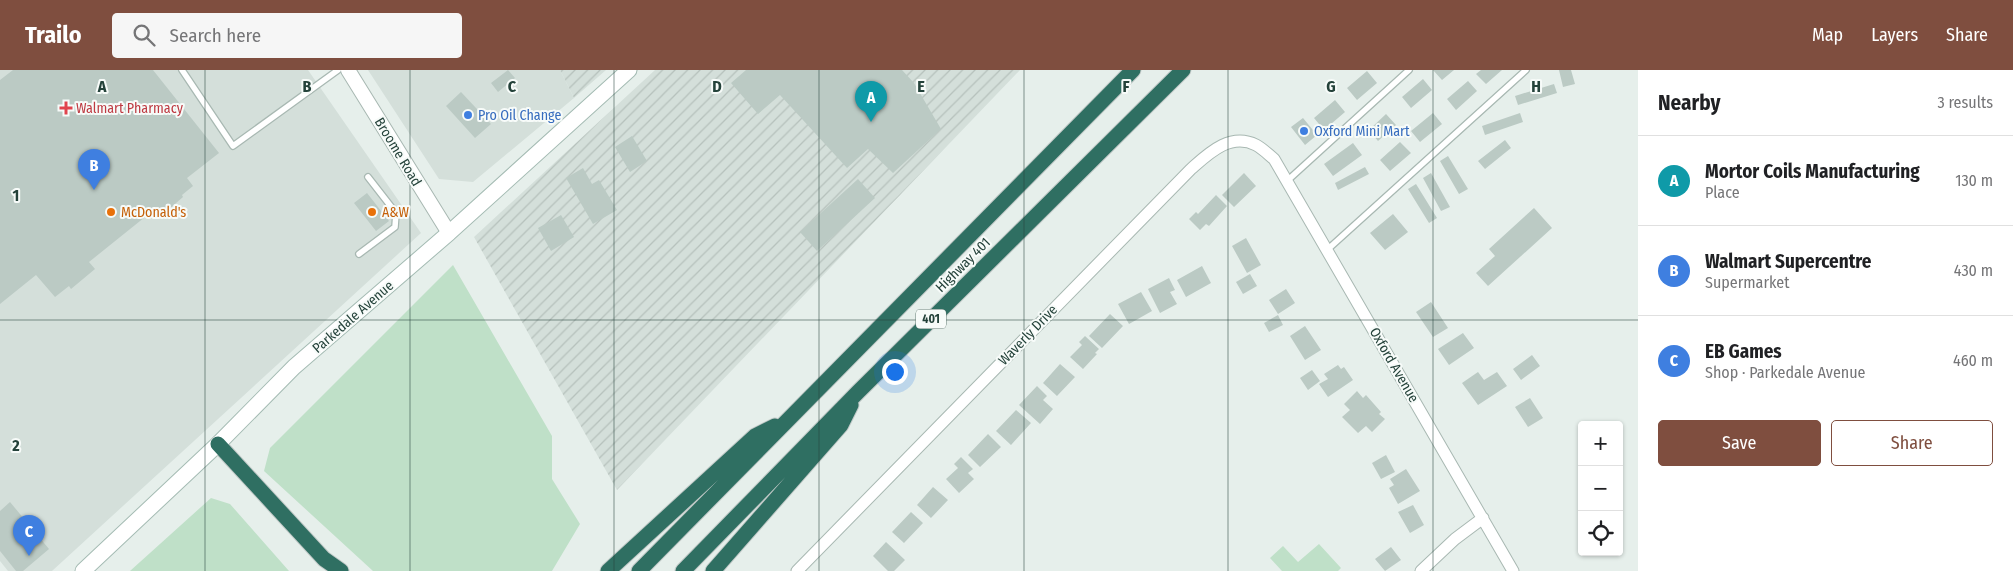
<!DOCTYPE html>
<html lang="en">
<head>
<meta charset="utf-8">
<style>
	:root { --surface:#fff; --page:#f6f6f6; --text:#202124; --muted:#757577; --line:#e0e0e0; --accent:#7f4e3f }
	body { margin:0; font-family:"Fira Sans Condensed",sans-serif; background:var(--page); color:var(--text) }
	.controls { position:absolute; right:15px; bottom:15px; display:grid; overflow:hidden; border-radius:5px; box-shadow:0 1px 4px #0004 }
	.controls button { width:45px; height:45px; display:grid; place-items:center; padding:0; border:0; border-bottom:1px solid var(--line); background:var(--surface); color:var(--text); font:25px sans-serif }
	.you { position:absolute; left:894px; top:301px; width:18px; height:18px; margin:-12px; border:4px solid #fff; border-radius:50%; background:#1a73e8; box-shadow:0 0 0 8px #1a73e833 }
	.badge { display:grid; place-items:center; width:32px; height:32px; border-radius:50%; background:var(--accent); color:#fff; font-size:16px; font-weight:700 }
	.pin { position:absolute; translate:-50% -41px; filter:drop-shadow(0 1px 2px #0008) }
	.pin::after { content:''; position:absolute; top:26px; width:18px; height:15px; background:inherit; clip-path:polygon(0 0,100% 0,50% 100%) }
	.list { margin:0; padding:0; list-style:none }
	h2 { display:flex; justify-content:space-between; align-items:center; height:65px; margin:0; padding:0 20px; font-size:21px }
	h2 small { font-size:16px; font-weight:400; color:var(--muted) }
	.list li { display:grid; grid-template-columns:32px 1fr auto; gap:15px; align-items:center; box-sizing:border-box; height:90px; padding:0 20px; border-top:1px solid var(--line) }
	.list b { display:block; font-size:19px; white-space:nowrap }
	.list p { margin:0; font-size:16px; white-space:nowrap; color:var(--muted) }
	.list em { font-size:16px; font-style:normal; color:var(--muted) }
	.actions { display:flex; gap:10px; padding:15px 20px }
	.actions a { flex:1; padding:11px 0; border:1px solid var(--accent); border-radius:5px; text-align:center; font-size:18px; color:var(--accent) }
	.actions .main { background:var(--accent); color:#fff }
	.icon { flex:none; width:28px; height:28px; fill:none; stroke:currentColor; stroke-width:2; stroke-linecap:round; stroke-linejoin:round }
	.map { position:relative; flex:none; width:1638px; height:501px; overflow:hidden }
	header { display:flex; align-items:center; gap:30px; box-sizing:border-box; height:70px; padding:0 25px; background:var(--accent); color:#fff }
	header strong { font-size:24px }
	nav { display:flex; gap:28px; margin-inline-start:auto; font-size:18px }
	.search { width:350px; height:45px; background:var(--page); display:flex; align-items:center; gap:12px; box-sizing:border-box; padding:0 18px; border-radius:5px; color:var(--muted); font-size:19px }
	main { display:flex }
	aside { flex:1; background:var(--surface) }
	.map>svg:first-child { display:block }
</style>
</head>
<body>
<header>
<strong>Trailo</strong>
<div class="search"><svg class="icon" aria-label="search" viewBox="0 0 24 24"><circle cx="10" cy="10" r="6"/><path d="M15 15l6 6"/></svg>Search here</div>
<nav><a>Map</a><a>Layers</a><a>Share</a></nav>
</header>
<main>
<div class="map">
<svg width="1638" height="501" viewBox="0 0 1638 501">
	<defs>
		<pattern id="industrial-furrows" width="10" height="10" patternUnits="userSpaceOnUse" patternTransform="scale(1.25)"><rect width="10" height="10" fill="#d4dfda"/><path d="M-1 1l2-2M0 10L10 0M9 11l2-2" fill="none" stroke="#b6c1bc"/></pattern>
	</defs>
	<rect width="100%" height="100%" fill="#e6efeb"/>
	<path fill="#d4dfda" d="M0 0H308L421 163 52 501H8L0 491Z
		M368 0H560L574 28 473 112 439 109Z"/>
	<path fill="url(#industrial-furrows)" d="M560 0H606L574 28Z
		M655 0H1020L617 420 474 167Z"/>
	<path fill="#bfe0c8" d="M453 195 552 366V409L580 454 552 501H373L264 401 270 378Z
		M211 428 230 434 289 501H130Z
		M1319 474 1341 498 1338 501H1282L1270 488 1283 476 1298 492Z"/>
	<path fill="#bbcac4" d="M13 0H153L219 83 187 108 193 116 182 125 183 127 160 147 158 144 154 148 150 143 89 192 95 199 71 219 69 216 55 227 36 205 0 234V10Z
		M508 0 515 8 498 22 491 13Z
		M746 0H902L914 13 941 59 893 103 868 79 847 98 780 25 758 44 731 13Z
		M1433 0H1454L1442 10Z
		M1481 0H1502L1486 14 1476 4Z
		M1559 0H1571L1575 14 1563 17Z
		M1367 1 1377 13 1357 30 1347 18Z
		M1423 9 1432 20 1411 38 1402 27Z
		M1468 11 1477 21 1456 40 1447 29Z
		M1554 14 1557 23 1518 35 1515 26Z
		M461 22 491 54 475 68 446 36Z
		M1335 30 1345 42 1324 60 1314 48Z
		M1433 43 1442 54 1420 72 1411 61Z
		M1520 43 1523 52 1485 65 1482 56Z
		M1386 44 1396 55 1378 71 1369 60Z
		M1303 48 1317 65 1305 75 1291 57Z
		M632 66 647 91 630 102 615 77Z
		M1505 70 1511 78 1485 99 1478 91Z
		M1400 72 1411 83 1390 101 1380 90Z
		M1353 73 1362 85 1333 106 1324 94Z
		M1448 86 1468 119 1459 124 1440 91Z
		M1365 97 1369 104 1338 120 1335 113Z
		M583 98 592 114 599 110 617 140 593 154 566 108Z
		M1244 103 1256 116 1234 137 1222 125Z
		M1431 103 1450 137 1441 141 1423 108Z
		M858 109 875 128 817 181 800 162Z
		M1416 114 1437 148 1429 153 1408 119Z
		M367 123 389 151 376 161 354 133Z
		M1216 125 1227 136 1209 156 1206 154 1200 160 1189 149 1196 142 1198 144Z
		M1534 138 1552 158 1488 216 1476 203 1495 186 1489 179Z
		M1393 144 1408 162 1385 180 1370 163Z
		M561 145 574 167 551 181 538 158Z
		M1246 168 1261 195 1247 203 1232 176Z
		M1202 196 1211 213 1186 227 1177 210Z
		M1250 204 1257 216 1243 224 1236 212Z
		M1169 208 1175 220 1170 222 1177 234 1160 243 1148 219Z
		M1286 219 1295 233 1278 244 1269 230Z
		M1141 222 1152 241 1129 254 1118 234Z
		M1431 232 1448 258 1433 267 1416 242Z
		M1110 244 1123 256 1102 278 1089 266Z
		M1278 245 1283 255 1269 262 1264 253Z
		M1305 256 1321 280 1305 290 1290 266Z
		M1463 263 1474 278 1449 295 1438 279Z
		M1085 266 1099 279 1095 283 1097 284 1083 299 1070 287 1082 275 1079 272Z
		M1532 285 1540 296 1521 310 1513 299Z
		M1060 294 1075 307 1057 326 1043 313Z
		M1338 295 1341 299 1344 297 1353 310 1328 327 1319 314 1328 309 1324 304Z
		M1312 300 1320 311 1308 320 1300 308Z
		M1478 302 1484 310 1497 302 1507 316 1478 335 1462 313Z
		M1037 316 1047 326 1043 330 1053 339 1040 354 1019 335Z
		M1357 321 1363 328 1366 325 1381 342 1379 344 1385 349 1372 362 1366 356 1358 363 1342 347 1350 340 1344 334Z
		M1530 328 1543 348 1528 357 1515 337Z
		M1016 340 1031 353 1011 375 996 361Z
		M988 364 1001 377 980 397 968 385Z
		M1386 385 1395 402 1381 409 1372 393Z
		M961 387 973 399 968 403 974 409 959 423 946 409 958 398 954 394Z
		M1406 399 1420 421 1398 434 1389 418 1394 415 1390 409Z
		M933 417 948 430 931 448 917 435Z
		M10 432 49 479 23 501H16L0 481V441Z
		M1413 435 1424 455 1410 463 1398 442Z
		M911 442 923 453 904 473 892 462Z
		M886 472 905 490 894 501H888L873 486Z
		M1391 477 1401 490 1385 501 1375 489Z"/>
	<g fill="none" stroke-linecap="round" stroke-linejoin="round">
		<g stroke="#a8b8b2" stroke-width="8">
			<path id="service" d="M182 0 233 76 338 0
				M1287 111 1409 0
				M1327 180 1526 0
				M359 184 395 157 396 143 368 107"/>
		</g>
		<g stroke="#a8b8b2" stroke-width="13">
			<path id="minor" d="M797 501 1191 99C1208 84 1230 62 1256 75 1262 78 1269 85 1274 89L1513 501
				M1421 501 1455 469 1483 448"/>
		</g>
		<g stroke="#a8b8b2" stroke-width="16">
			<path id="tertiary" d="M348 0 449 163"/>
		</g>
		<g stroke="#a4bbb3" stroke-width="17">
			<path id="secondary" d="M83 501 218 374 294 297 449 163 629 0"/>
		</g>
		<g stroke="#c2cac8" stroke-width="17">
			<path id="motorway" d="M218 374 324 489 341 501
				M608 501 755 366 775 356
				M639 501 1133 0
				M683 501 858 322 1183 0
				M713 501 841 355 851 335"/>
		</g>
		<use href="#service" stroke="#fff" stroke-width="5.5"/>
		<use href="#minor" stroke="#fff" stroke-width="11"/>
		<use href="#tertiary" stroke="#fff" stroke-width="14"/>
		<use href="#secondary" stroke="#fff" stroke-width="15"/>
		<use href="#motorway" stroke="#2f6f62" stroke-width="15"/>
	</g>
	<path fill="none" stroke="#24423a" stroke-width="1" stroke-opacity="0.55" d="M205 0V501M410 0V501M614 0V501M819 0V501M1024 0V501M1228 0V501M1433 0V501M0 250H1638"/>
	<path fill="#e0444e" stroke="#f7fbf9" stroke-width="2" d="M63.5 30.5h5v5h5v5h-5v5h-5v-5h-5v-5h5z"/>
	<g fill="#3f7fe0" stroke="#f7fbf9" stroke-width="2">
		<circle cx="468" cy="45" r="5"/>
		<circle cx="1304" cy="61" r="5"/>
	</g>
	<g fill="#e8710a" stroke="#f7fbf9" stroke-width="2">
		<circle cx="111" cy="142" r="5"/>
		<circle cx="372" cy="142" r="5"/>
	</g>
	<g text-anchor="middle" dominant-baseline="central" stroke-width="4" stroke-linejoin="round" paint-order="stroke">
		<rect fill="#f7fbf9" stroke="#637a73" stroke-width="1" x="916" y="239.5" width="30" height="19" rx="4"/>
		<g font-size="12" font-weight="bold" fill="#24423a">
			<text x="931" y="249">401</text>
		</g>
		<g font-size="14" fill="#be3a42" stroke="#f7fbf9" text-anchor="start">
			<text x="76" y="38">Walmart Pharmacy</text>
		</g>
		<g font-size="14" fill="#366cbe" stroke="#f7fbf9" text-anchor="start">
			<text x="478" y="45">Pro Oil Change</text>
			<text x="1314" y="61">Oxford Mini Mart</text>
		</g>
		<g font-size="14" fill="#24423a" stroke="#f7fbf9">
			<text transform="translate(398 82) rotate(59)">Broome Road</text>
			<text transform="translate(963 195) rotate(-45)">Highway 401</text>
			<text transform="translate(353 247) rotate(-41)">Parkedale Avenue</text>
			<text transform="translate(1028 265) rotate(-46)">Waverly Drive</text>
			<text transform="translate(1394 295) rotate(60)">Oxford Avenue</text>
		</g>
		<g font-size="14" fill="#c56008" stroke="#f7fbf9" text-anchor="start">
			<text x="121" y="142">McDonald's</text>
			<text x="382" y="142">A&amp;W</text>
		</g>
	</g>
	<g font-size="16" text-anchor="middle" font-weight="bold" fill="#24423a" stroke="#f7fbf9" stroke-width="4" stroke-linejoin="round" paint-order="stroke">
		<text x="102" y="22">A</text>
		<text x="307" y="22">B</text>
		<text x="512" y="22">C</text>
		<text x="717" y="22">D</text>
		<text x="921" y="22">E</text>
		<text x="1126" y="22">F</text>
		<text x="1331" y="22">G</text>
		<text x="1536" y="22">H</text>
		<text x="16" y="131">1</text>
		<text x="16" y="381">2</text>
	</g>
</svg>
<div class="controls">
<button>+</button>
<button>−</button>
<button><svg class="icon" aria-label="locate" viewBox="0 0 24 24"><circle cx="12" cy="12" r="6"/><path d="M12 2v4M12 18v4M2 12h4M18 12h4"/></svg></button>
</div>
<div class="you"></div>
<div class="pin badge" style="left:871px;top:52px;background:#0f9aa8">A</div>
<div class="pin badge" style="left:94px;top:120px;background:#3f7fe0">B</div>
<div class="pin badge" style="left:29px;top:486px;background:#3f7fe0">C</div>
</div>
<aside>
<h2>Nearby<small>3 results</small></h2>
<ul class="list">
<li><span class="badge" style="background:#0f9aa8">A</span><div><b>Mortor Coils Manufacturing</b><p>Place</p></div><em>130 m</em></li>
<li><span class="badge" style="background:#3f7fe0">B</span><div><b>Walmart Supercentre</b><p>Supermarket</p></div><em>430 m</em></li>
<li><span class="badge" style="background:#3f7fe0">C</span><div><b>EB Games</b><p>Shop · Parkedale Avenue</p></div><em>460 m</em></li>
</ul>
<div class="actions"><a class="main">Save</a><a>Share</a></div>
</aside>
</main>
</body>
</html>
